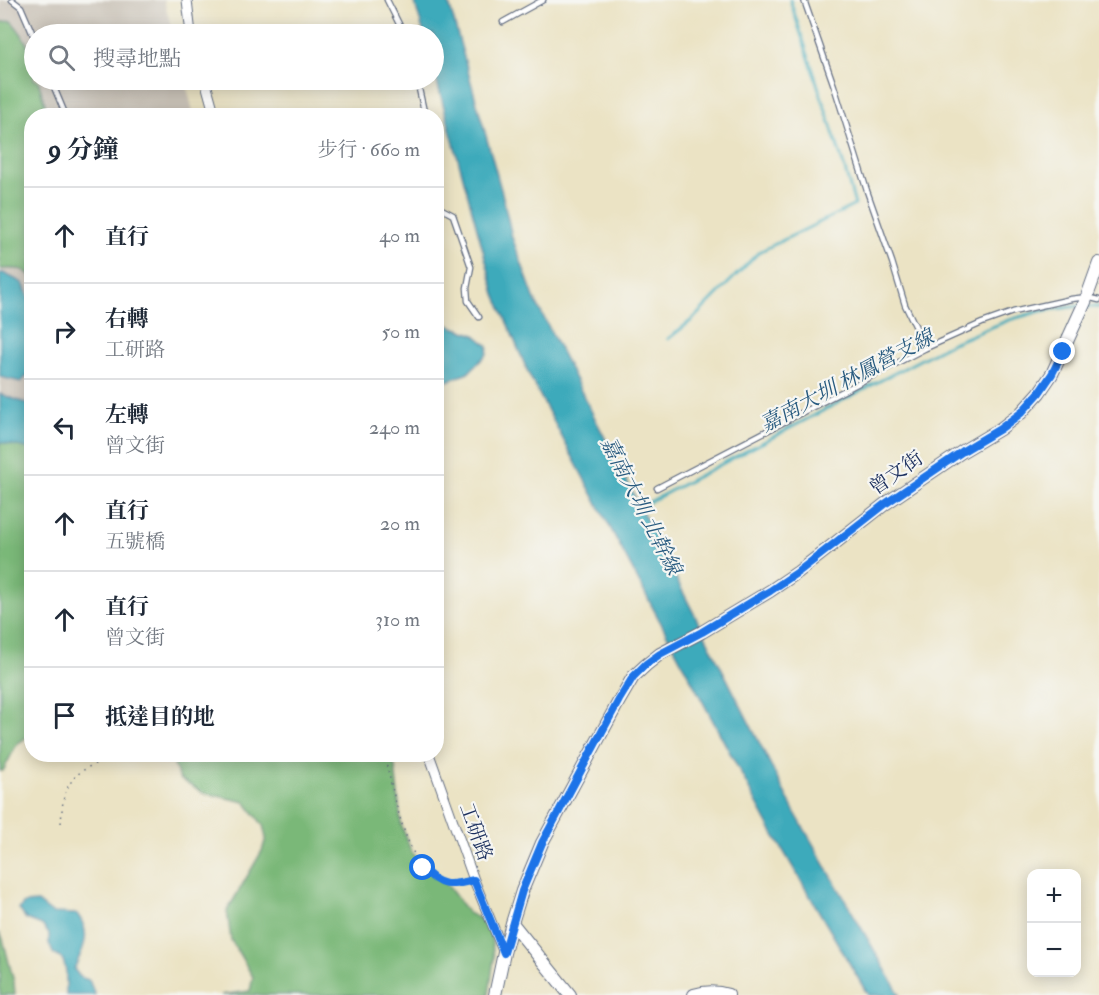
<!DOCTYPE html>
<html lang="zh-TW">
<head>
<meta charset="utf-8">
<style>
	:root { --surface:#fff; --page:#f6f6f7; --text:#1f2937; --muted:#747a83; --line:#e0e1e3 }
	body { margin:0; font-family:"IM FELL Double Pica","Noto Serif TC",serif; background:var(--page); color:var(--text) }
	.controls { position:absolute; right:18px; bottom:18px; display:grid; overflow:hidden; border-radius:12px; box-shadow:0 3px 15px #0003 }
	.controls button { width:54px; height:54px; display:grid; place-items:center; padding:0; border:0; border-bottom:2px solid var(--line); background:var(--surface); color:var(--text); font:30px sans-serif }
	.stop { position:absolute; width:18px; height:18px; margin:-14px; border:4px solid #1a73e8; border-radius:50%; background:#fff }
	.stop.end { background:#1a73e8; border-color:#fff; box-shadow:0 2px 6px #0008 }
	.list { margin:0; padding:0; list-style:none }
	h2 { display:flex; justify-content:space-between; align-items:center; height:78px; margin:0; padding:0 24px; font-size:26px }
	h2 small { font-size:20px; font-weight:400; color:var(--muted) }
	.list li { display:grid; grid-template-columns:39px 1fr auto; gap:18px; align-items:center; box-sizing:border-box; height:96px; padding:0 24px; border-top:2px solid var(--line) }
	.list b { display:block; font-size:22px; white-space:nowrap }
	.list p { margin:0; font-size:20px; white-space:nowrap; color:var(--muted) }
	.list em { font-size:20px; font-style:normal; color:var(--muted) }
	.icon { flex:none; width:33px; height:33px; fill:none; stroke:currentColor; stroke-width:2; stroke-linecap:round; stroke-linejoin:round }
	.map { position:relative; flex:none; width:1099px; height:995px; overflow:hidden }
	.search { position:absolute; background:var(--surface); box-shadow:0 3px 15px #0003; left:24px; top:24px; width:420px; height:66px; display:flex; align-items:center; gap:15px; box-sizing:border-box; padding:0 21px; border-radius:33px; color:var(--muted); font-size:22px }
	.panel { position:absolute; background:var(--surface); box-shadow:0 3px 15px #0003; left:24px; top:108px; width:420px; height:654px; border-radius:24px }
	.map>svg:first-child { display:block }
</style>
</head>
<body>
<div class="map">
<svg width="1099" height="995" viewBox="0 0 1099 995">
	<rect width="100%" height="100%" fill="#f6f6f2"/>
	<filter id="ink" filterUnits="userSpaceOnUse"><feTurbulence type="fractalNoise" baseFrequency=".0167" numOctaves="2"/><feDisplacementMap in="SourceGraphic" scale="12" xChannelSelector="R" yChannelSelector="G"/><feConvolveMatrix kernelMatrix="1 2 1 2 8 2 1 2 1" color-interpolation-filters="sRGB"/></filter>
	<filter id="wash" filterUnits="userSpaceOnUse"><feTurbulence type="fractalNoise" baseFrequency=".008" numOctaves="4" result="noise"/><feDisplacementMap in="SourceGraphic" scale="24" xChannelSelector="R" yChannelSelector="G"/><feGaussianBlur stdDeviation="1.35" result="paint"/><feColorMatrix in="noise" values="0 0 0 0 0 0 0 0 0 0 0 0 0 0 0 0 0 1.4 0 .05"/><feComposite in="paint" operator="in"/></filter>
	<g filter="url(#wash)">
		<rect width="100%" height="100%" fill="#ebe3c4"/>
		<path fill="#cac3b8" d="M0 0H164L173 34H34V80H185L194 115 32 116 31 463 0 462Z"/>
		<path fill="#7ab878" stroke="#4a746b" stroke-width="1.5" d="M11 21C27 38 34 56 34 80H38L48 115 32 116 31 277C23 266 13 269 0 269V24L2 22Z
			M0 442 32 449 31 734 17 744 3 771H0Z
			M182 755H386L395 766 401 824 411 851 420 862 443 879 468 913 481 919 490 929 494 958 489 995H221L250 991 253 977 231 940 227 911 262 851 266 838 263 825 245 802 204 793 180 779 174 765Z
			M0 933 3 939 14 982 15 995H0Z"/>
		<path fill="#3caabb" stroke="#2c6c8c" stroke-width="1.5" d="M414 0H448L502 193 512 237 535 300 794 811 900 995H868L771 830 530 377 495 294 434 71V34H424Z
			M0 273H3L23 283 31 304V372L21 382 0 377Z
			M437 321 475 335 488 346 487 354 468 373 437 385Z
			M0 394 28 404 31 408V449L0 442Z
			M38 902 52 913 77 914C93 934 83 949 74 969L80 977 89 980 95 995H66V971L63 960 53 953 49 943V934L42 925 26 919 19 909 24 903Z"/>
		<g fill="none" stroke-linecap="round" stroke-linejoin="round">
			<path stroke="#3caabb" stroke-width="3" d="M1086 307H1099
				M668 339 692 320 759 252 855 205 844 166 790 0
				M636 509 950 344 1009 320 1041 311 1080 306"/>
		</g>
	</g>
	<g filter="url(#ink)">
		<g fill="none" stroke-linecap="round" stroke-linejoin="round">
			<g stroke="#646e82" stroke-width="7">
				<path id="lane" d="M12 0 21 7 34 37
					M387 0 404 34
					M804 0 834 86 867 191 892 262 905 305 926 348
					M503 22 543 0
					M51 80 66 116
					M417 80 425 116
					M436 206 453 215 471 267 467 288 468 301 479 317
					M657 488 926 348 982 323 1013 312 1071 299 1087 297 1099 300"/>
			</g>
			<g stroke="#646e82" stroke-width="11">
				<path id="street" d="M187 0 191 34
					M205 80 215 116
					M429 754 474 880 504 953"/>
			</g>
			<g stroke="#646e82" stroke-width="14">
				<path id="secondary" d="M512 923 570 995
					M495 995 504 953 512 923 522 891 542 843 619 701 633 677 646 665 660 654 702 632 770 591 798 572 885 504 963 451 1000 429 1021 413 1039 393 1052 374 1085 302 1099 263
					M694 995C706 991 716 991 728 995"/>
			</g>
			<path stroke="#646e82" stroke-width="1.5" stroke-dasharray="1.5 4.5" stroke-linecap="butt" d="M384 754C393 787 406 876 446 884 452 886 458 884 464 882
				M61 823C62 813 62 802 65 794 74 766 104 760 128 754"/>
			<use href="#lane" stroke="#fff" stroke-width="4.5"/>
			<use href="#street" stroke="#fff" stroke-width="9"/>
			<use href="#secondary" stroke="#fff" stroke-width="12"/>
		</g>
	</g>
	<g fill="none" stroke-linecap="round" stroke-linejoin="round" filter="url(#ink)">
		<path stroke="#1a73e8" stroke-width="8" d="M423 868C440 888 449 886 474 880L504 953 522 891 542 843 619 700 633 677 646 664 660 654 702 632 770 591 798 572 885 504 963 451 1000 429 1021 413 1039 393 1052 374 1063 352"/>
	</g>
	<g text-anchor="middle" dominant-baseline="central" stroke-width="4.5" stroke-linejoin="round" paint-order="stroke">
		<g font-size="20" fill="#1b2f5e" stroke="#f6f6f2">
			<text transform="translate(896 473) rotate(-35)">曾文街</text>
			<text transform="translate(476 832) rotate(70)">工研路</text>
		</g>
		<g font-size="21" font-style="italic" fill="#275a7f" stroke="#f6f6f2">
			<text transform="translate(847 381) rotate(-28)">嘉南大圳 林鳳營支線</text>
			<text transform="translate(641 506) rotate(63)">嘉南大圳 北幹線</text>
		</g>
	</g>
</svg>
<div class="controls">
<button>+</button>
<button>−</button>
</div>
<div class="stop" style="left:423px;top:868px"></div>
<div class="stop end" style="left:1063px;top:352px"></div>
<div class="search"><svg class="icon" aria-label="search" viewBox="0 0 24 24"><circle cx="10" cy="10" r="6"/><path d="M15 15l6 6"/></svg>搜尋地點</div>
<section class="panel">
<h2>9 分鐘<small>步行 · 660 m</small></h2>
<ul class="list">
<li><svg class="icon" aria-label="ahead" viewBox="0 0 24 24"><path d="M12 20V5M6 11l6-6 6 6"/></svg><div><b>直行</b></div><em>40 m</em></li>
<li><svg class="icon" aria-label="right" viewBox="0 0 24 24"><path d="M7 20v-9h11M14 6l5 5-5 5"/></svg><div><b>右轉</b><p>工研路</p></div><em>50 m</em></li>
<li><svg class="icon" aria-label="left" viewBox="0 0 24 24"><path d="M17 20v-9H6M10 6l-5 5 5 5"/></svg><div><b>左轉</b><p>曾文街</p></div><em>240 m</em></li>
<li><svg class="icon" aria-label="ahead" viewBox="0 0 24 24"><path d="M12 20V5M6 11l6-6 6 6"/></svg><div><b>直行</b><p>五號橋</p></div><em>20 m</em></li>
<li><svg class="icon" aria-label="ahead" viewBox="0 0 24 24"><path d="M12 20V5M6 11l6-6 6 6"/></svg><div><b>直行</b><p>曾文街</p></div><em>310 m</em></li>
<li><svg class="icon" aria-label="arrive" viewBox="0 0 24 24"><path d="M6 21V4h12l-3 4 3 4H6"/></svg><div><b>抵達目的地</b></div></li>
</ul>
</section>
</div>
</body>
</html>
